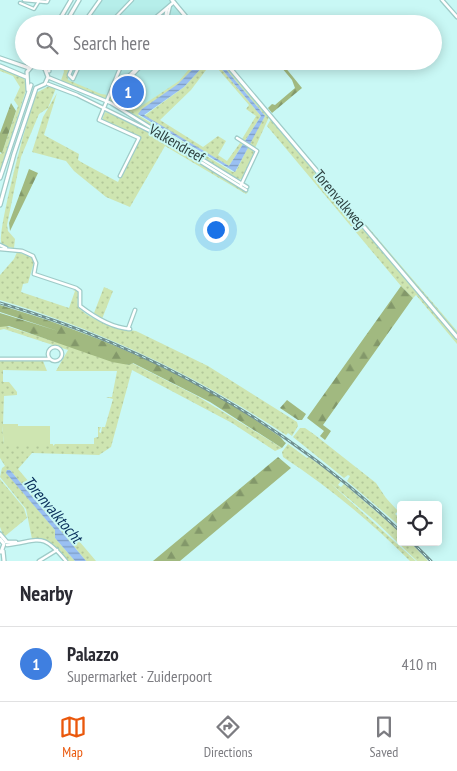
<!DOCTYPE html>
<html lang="en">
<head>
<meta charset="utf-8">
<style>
	:root { --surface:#fff; --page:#f7f7f7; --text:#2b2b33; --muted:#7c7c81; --line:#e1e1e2; --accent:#ea580c }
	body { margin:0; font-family:"PT Sans Narrow",sans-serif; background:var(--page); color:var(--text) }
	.controls { position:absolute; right:15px; bottom:15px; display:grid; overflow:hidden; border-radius:5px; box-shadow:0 2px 12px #0003 }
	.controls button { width:45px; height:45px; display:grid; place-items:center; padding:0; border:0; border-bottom:1px solid var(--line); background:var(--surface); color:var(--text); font:25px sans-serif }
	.you { position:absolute; left:215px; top:229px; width:18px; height:18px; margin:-12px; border:4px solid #fff; border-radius:50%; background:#1a73e8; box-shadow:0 0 0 8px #1a73e833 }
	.badge { display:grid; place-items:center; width:32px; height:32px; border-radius:50%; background:var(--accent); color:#fff; font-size:16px; font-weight:700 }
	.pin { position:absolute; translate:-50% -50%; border:2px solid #fff; box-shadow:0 1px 5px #0006 }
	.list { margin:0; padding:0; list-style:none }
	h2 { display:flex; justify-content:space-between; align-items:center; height:65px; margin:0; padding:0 20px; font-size:21px }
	h2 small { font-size:16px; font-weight:400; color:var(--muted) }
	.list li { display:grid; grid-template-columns:32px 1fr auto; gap:15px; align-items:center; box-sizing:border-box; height:75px; padding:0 20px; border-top:1px solid var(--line) }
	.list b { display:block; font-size:19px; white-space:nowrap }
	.list p { margin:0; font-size:16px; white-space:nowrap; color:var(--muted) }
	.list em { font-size:16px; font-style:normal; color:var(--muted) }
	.icon { flex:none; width:28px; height:28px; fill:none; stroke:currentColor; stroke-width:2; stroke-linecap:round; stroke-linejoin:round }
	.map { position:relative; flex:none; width:457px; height:561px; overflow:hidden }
	.search { position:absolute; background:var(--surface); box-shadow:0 2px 12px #0003; left:15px; right:15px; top:15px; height:55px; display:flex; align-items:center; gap:12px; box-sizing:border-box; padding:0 18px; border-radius:28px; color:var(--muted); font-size:19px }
	.sheet { height:140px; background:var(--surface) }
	nav { display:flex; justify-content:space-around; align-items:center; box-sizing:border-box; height:70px; border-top:1px solid var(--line); background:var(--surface); font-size:14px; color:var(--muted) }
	nav a { display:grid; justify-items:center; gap:2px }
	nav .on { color:var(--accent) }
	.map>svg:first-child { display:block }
</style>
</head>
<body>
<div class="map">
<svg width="457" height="561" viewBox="0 0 457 561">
	<defs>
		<pattern id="grass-dots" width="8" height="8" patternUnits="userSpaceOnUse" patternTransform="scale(1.25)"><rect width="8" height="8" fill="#cee5b1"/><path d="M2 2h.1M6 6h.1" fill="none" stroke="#b1c699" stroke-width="1.8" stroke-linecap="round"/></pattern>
		<pattern id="forest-firs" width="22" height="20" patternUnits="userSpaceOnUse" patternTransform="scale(1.25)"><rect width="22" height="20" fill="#a1b980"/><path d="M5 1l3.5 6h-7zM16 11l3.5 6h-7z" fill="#83986a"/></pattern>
		<pattern id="water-rules" width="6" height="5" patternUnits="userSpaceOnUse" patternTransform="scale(1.25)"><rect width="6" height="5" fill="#9ac0f2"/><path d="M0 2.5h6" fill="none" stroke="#7e9dc5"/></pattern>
	</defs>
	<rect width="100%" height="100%" fill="#c9f8f5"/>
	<path fill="#b6eeea" d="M98 0H175L195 24H82Z
		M66 61H200L179 83 134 112 112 100 67 83Z"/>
	<path fill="url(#grass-dots)" d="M196 61H201L181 82 138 115 233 172 236 171 248 147 254 152 243 179H237L110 102V97H114V99L137 109 179 81Z
		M208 61H215L261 116 245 141 242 139 256 116 246 109 249 105 212 62 191 90 160 120 203 147 218 136 226 141 218 155 227 161 240 143 243 144 229 166 144 116 184 87Z
		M219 61H222L269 117 255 148 249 144 265 116Z
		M71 63 67 74 68 80 101 94 108 95 107 98 104 99 60 83 64 72 63 65Z
		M0 68 24 78 27 87 0 173V154L2 153 18 106 14 100 20 87 13 76 0 71Z
		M49 86 56 88 48 108 39 114 21 157 7 225 8 231 15 239 14 248C10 247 3 247 1 242 0 220 27 119 36 93Z
		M57 93 44 135 79 154 78 160 81 162 118 182 140 137 102 120 105 112C152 125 207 165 248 192L246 194 165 146 130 207 106 197 74 171 66 161 32 152 43 117Z
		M271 119 457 338V344L416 295 413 298 401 286 267 126Z
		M302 150 457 331V336L301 151Z
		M17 252 32 257 34 262 28 283 23 284 21 292 69 308 75 291 73 290H76L79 293C78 298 76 304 80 309 93 322 119 328 136 331L208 366 297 422 298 426 292 436 288 433 286 435C197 376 103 331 0 300V290L25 298 0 290V275L14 259Z
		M104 287 113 291 102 319 94 313Z
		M3 325 129 365 132 363 197 396 282 448 275 451 232 423 132 370 111 447 99 455 32 453 18 469 96 561H86L10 470 6 472 55 530V538L75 561H68C57 548 50 537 32 539L26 509 0 477 2 468 5 466 0 458V360L43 361 47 371 3 370V382H9L17 392V395L4 396 3 424H18V426H2L4 444H53V446L55 444H94V438L98 437V427H101L99 432 101 433 102 427H105L113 399 106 397H112L117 371H56L68 350 4 329 0 330V327Z
		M300 428H305L315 435 376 483 386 498 398 511 395 514 401 519V527L347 481 350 476 348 475 344 478 293 437Z
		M288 444 307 458 309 457 341 481 338 485 341 487 344 484 400 532 401 542H410L428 561H417L375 521 329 482 416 561H410C371 522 329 487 283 457L282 452Z
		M0 479 24 508 27 518 4 537 0 527Z"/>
	<path fill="url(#forest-firs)" d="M276 61H280L302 88 272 113 268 108 272 104 275 105 295 88 292 80Z
		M11 103 16 111 2 153 0 152V133Z
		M29 169 38 173 10 231 9 223Z
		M401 286 413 298 323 425 331 431 325 440 320 436 324 431 307 418Z
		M0 305C97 334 193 375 276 434 282 437 282 440 286 443L282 448 210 402 133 363 129 365 112 362 9 326 0 327V313L58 331 129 361 58 331 0 312Z
		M287 400 306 414 302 420H298L280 408Z
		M278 457 291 468 180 561H153Z"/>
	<path fill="#cee5b1" d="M2 426H50V444H4Z"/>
	<path fill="url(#water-rules)" d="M201 61H208L184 87 144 115 229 166 261 116 215 61H219L265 116 235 172 138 114 142 109 178 84Z
		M7 470H10L86 561H75L55 538V530L6 473Z"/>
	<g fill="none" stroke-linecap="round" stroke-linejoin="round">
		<g stroke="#9ecbc8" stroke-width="4.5">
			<path id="pedestrian" d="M20 3 34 9 39 1
				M152 21 162 24
				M109 24 132 0
				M166 24 170 6
				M92 61 101 66
				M112 90 127 81 146 61"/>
		</g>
		<g stroke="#9ecbc8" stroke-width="5">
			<path id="minor" d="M24 0 47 2 48 0
				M442 0 457 17
				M83 24 100 0
				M148 24 174 2
				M164 24 167 9
				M72 61 73 66 78 68 73 79 69 75 73 66
				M50 78 111 103 247 187
				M48 84 77 95 154 133 246 190
				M114 85 129 76 144 61
				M237 138 257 151 241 185
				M120 176 139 138 99 120 123 61
				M0 245 6 248
				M0 249 22 251 33 256 36 263 34 274
				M34 274 76 288 80 291V306C93 316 113 328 130 329
				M128 329 135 310
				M48 354a7 7 0 1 1 14 0a7 7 0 1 1-14 0Z
				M0 359H50
				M6 542H16
				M7 545C40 541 41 531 66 561
				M39 561 57 550"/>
		</g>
		<g stroke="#9ecbc8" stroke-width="5.5">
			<path id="tertiary" d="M172 0 192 24
				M224 61 457 337"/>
		</g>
		<g stroke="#9ecbc8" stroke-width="5.5">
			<path id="secondary" d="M57 24 71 0
				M65 24 79 0
				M0 58 29 68
				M48 61 49 71
				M0 66 26 77
				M28 90 27 72 32 66 38 64 45 69 48 77 45 84 36 88
				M0 178 31 85
				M0 205 14 154 36 88
				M0 534 6 541
				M0 539 4 544 1 552
				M3 551 4 561"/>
		</g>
		<use href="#pedestrian" stroke="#fff" stroke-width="2"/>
		<use href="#minor" stroke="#fff" stroke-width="2.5"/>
		<use href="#tertiary" stroke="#fff" stroke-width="3"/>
		<use href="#secondary" stroke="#fff" stroke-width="3"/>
		<g stroke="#71908f" stroke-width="3">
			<path id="rail" d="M0 303C150 347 287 424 401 532
				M412 542 431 561"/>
		</g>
		<use href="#rail" stroke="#c9f8f5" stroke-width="1" stroke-dasharray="4" stroke-linecap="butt"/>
	</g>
	<g text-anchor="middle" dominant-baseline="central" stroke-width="4" stroke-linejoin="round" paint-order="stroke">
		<g font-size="15" fill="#2c3f3e" stroke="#c9f8f5">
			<text transform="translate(177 143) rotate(30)">Valkendreef</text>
			<text transform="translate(340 199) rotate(50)">Torenvalkweg</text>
		</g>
		<g font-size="16" font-style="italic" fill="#062c58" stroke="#c9f8f5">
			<text transform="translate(53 509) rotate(50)">Torenvalktocht</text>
		</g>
	</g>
</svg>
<div class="controls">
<button><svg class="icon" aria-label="locate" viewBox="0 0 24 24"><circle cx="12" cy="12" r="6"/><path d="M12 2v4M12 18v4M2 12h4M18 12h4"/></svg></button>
</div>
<div class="you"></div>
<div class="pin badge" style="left:128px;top:92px;background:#3f7fe0">1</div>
<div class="search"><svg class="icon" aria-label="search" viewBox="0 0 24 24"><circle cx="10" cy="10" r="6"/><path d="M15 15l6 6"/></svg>Search here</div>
</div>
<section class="sheet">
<h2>Nearby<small></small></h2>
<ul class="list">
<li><span class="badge" style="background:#3f7fe0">1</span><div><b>Palazzo</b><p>Supermarket · Zuiderpoort</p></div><em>410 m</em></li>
</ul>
</section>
<nav>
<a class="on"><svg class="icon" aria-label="map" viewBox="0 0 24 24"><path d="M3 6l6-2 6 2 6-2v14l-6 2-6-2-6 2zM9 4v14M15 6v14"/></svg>Map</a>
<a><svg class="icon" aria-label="directions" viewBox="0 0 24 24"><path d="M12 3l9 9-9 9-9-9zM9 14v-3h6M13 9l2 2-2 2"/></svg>Directions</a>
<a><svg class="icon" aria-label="saved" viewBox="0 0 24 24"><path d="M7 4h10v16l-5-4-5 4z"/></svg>Saved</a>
</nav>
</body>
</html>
